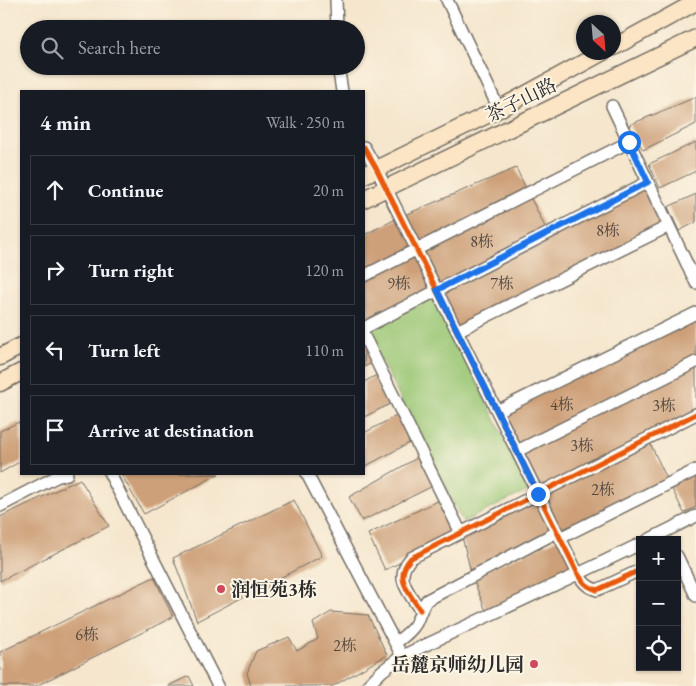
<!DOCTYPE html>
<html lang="en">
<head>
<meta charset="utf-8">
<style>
	:root { --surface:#171b24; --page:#242831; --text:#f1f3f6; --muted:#9ea1a6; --line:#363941 }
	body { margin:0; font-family:"EB Garamond","Noto Serif SC",serif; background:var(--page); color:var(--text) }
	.controls { position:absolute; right:15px; bottom:15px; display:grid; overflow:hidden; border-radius:0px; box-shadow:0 1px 4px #0004 }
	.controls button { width:45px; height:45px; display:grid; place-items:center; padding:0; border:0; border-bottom:1px solid var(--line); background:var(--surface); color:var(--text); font:25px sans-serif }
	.compass { position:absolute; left:576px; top:15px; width:45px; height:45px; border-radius:50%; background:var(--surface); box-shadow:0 1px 4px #0004; rotate:154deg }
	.stop { position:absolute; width:15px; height:15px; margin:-11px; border:4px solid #1a73e8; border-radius:50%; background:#fff }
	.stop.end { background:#1a73e8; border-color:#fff; box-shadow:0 1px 5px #0008 }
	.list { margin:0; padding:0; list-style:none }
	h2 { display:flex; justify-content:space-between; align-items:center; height:65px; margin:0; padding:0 20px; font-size:21px }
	h2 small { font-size:16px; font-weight:400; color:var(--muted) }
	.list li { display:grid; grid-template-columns:32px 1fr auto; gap:15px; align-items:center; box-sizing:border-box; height:70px; margin:0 10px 10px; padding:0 10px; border:1px solid var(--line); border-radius:0px }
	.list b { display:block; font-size:19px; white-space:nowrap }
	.list em { font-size:16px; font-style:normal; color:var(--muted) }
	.icon { flex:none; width:28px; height:28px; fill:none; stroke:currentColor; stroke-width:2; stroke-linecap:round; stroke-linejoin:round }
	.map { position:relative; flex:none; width:696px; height:686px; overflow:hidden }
	.search { position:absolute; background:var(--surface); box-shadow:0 1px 4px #0004; left:20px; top:20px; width:345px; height:55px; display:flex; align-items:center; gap:12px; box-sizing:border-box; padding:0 18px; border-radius:28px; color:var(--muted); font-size:19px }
	.panel { position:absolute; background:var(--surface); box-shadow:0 1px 4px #0004; left:20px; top:90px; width:345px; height:385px; border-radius:0px }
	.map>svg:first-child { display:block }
</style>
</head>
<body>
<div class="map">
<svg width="696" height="686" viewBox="0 0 696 686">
	<rect width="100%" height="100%" fill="#fcf5e5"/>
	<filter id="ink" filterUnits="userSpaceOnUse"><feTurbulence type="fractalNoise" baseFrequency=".02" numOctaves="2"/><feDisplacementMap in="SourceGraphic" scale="10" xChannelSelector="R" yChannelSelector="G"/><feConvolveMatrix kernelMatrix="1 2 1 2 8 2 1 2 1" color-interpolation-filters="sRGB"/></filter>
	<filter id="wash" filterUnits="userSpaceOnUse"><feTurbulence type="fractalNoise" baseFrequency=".0096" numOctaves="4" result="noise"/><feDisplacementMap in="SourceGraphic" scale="20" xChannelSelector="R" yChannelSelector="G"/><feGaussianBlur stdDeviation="1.12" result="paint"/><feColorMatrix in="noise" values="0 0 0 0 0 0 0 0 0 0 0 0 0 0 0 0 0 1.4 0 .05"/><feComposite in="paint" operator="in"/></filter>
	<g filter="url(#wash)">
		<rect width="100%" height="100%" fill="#f5e6cd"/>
		<path fill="#99c673" stroke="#62784f" d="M436 296 529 490 463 522 366 331Z"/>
		<g id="blocks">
			<path fill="#cda079" d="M696 97V124L643 150 629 125Z
				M696 142V171L660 188 649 164Z
				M516 168 548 233 648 182 669 226 457 331 437 290 364 323V235L400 217Z
				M696 194V222L679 231 668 207Z
				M696 313V414L648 439 669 483 557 532 478 574 560 538 578 574 488 616 472 576 461 533 385 570 368 534 444 498 461 533 538 494 497 411Z
				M364 336 376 361 364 367Z
				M382 372 396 401 364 417V382Z
				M402 413 415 440 364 467V433Z
				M19 422 21 428V461L0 473V431Z
				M422 455 437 484 362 521 349 497Z
				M696 470V507L684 513 669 483Z
				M121 474H219L144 514Z
				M80 479 109 526 0 581V517Z
				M294 500 322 556 197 621 173 558Z
				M154 577 173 617 36 686H0V652Z
				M331 612 368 615 387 655 333 686H251L247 673 256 651 289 637 297 651 318 639 313 623Z
				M189 676 194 686H168Z"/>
		</g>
	</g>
	<g filter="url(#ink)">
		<use href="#blocks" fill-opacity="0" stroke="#726c64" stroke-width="1"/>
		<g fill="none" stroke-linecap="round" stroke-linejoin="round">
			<g stroke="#726c64" stroke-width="14">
				<path id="minor" d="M336 0 337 29
					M447 0 499 109
					M338 66 342 91
					M612 106 696 283
					M364 147 376 168 578 574C584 583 587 587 597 590L640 570
					M364 276 629 142
					M364 328 648 182
					M457 331 669 226
					M364 336 461 533
					M497 411 696 313
					M517 451 696 362
					M110 474 218 686
					M307 474 402 656
					M0 506 56 477 67 474
					M560 538 696 470
					M648 540 696 516
					M677 556 696 596
					M420 610C409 592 393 578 411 558L696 414
					M395 643C403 637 411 632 416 623 420 615 421 608 427 600L557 532
					M367 686 382 671 402 656 578 574 640 544"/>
			</g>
			<g stroke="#726c64" stroke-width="19">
				<path id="secondary" d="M614 47 696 2
					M364 175 499 109 603 52
					M364 199 696 38
					M0 357 21 346
					M0 383 21 372"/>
			</g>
			<use href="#minor" stroke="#fff" stroke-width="11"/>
			<use href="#secondary" stroke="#fce5c4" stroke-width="16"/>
			<g stroke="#fcf5e5" stroke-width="8">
				<path id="cycleway" d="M364 147 376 168 578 574C584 583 587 587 597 590L640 570
					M420 610C409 592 393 578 411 558L696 414"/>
			</g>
			<use href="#cycleway" stroke="#e8590c" stroke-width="5"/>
		</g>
	</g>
	<g fill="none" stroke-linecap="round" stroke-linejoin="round" filter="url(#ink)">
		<path stroke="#1a73e8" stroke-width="6" d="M538 494 437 290 648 182 629 142"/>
	</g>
	<g fill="#d1495b" stroke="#fcf5e5" stroke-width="2">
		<circle cx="221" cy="589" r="5"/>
		<circle cx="534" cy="664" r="5"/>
	</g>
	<g text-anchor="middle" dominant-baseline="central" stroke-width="4" stroke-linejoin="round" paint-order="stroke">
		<g font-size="16" fill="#54483e">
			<text x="608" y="230">8栋</text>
			<text x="482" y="241">8栋</text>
			<text x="399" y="283">9栋</text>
			<text x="502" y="283">7栋</text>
			<text x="562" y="404">4栋</text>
			<text x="664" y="405">3栋</text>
			<text x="582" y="445">3栋</text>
			<text x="603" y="489">2栋</text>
			<text x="87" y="634">6栋</text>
			<text x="345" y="645">2栋</text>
		</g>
		<g font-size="19" fill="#2b2b2b" stroke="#fcf5e5">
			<text transform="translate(521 100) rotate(-26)">茶子山路</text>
		</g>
		<g font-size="19" font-weight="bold" fill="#2b2b2b" stroke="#fcf5e5" text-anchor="start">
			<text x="231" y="589">润恒苑3栋</text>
			<text x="524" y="664" text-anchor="end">岳麓京师幼儿园</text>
		</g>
	</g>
</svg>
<div class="controls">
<button>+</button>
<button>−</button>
<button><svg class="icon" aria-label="locate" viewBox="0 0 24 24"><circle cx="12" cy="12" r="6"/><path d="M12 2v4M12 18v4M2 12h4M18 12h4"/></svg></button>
</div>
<svg class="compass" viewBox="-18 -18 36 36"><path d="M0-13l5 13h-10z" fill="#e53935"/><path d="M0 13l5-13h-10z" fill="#9ea1a6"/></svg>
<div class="stop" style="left:629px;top:142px"></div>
<div class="stop end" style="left:538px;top:494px"></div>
<div class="search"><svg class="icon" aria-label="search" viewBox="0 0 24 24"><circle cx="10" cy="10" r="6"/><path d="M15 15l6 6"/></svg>Search here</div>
<section class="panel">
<h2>4 min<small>Walk · 250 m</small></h2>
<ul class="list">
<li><svg class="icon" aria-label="ahead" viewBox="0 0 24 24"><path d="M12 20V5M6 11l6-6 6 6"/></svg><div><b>Continue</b></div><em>20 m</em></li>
<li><svg class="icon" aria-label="right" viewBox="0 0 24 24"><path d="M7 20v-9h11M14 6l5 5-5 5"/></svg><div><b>Turn right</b></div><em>120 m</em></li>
<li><svg class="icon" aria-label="left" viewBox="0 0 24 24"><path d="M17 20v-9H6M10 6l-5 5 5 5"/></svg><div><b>Turn left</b></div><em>110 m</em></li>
<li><svg class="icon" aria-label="arrive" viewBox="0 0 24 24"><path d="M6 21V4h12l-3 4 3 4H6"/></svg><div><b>Arrive at destination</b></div></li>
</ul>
</section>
</div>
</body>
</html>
